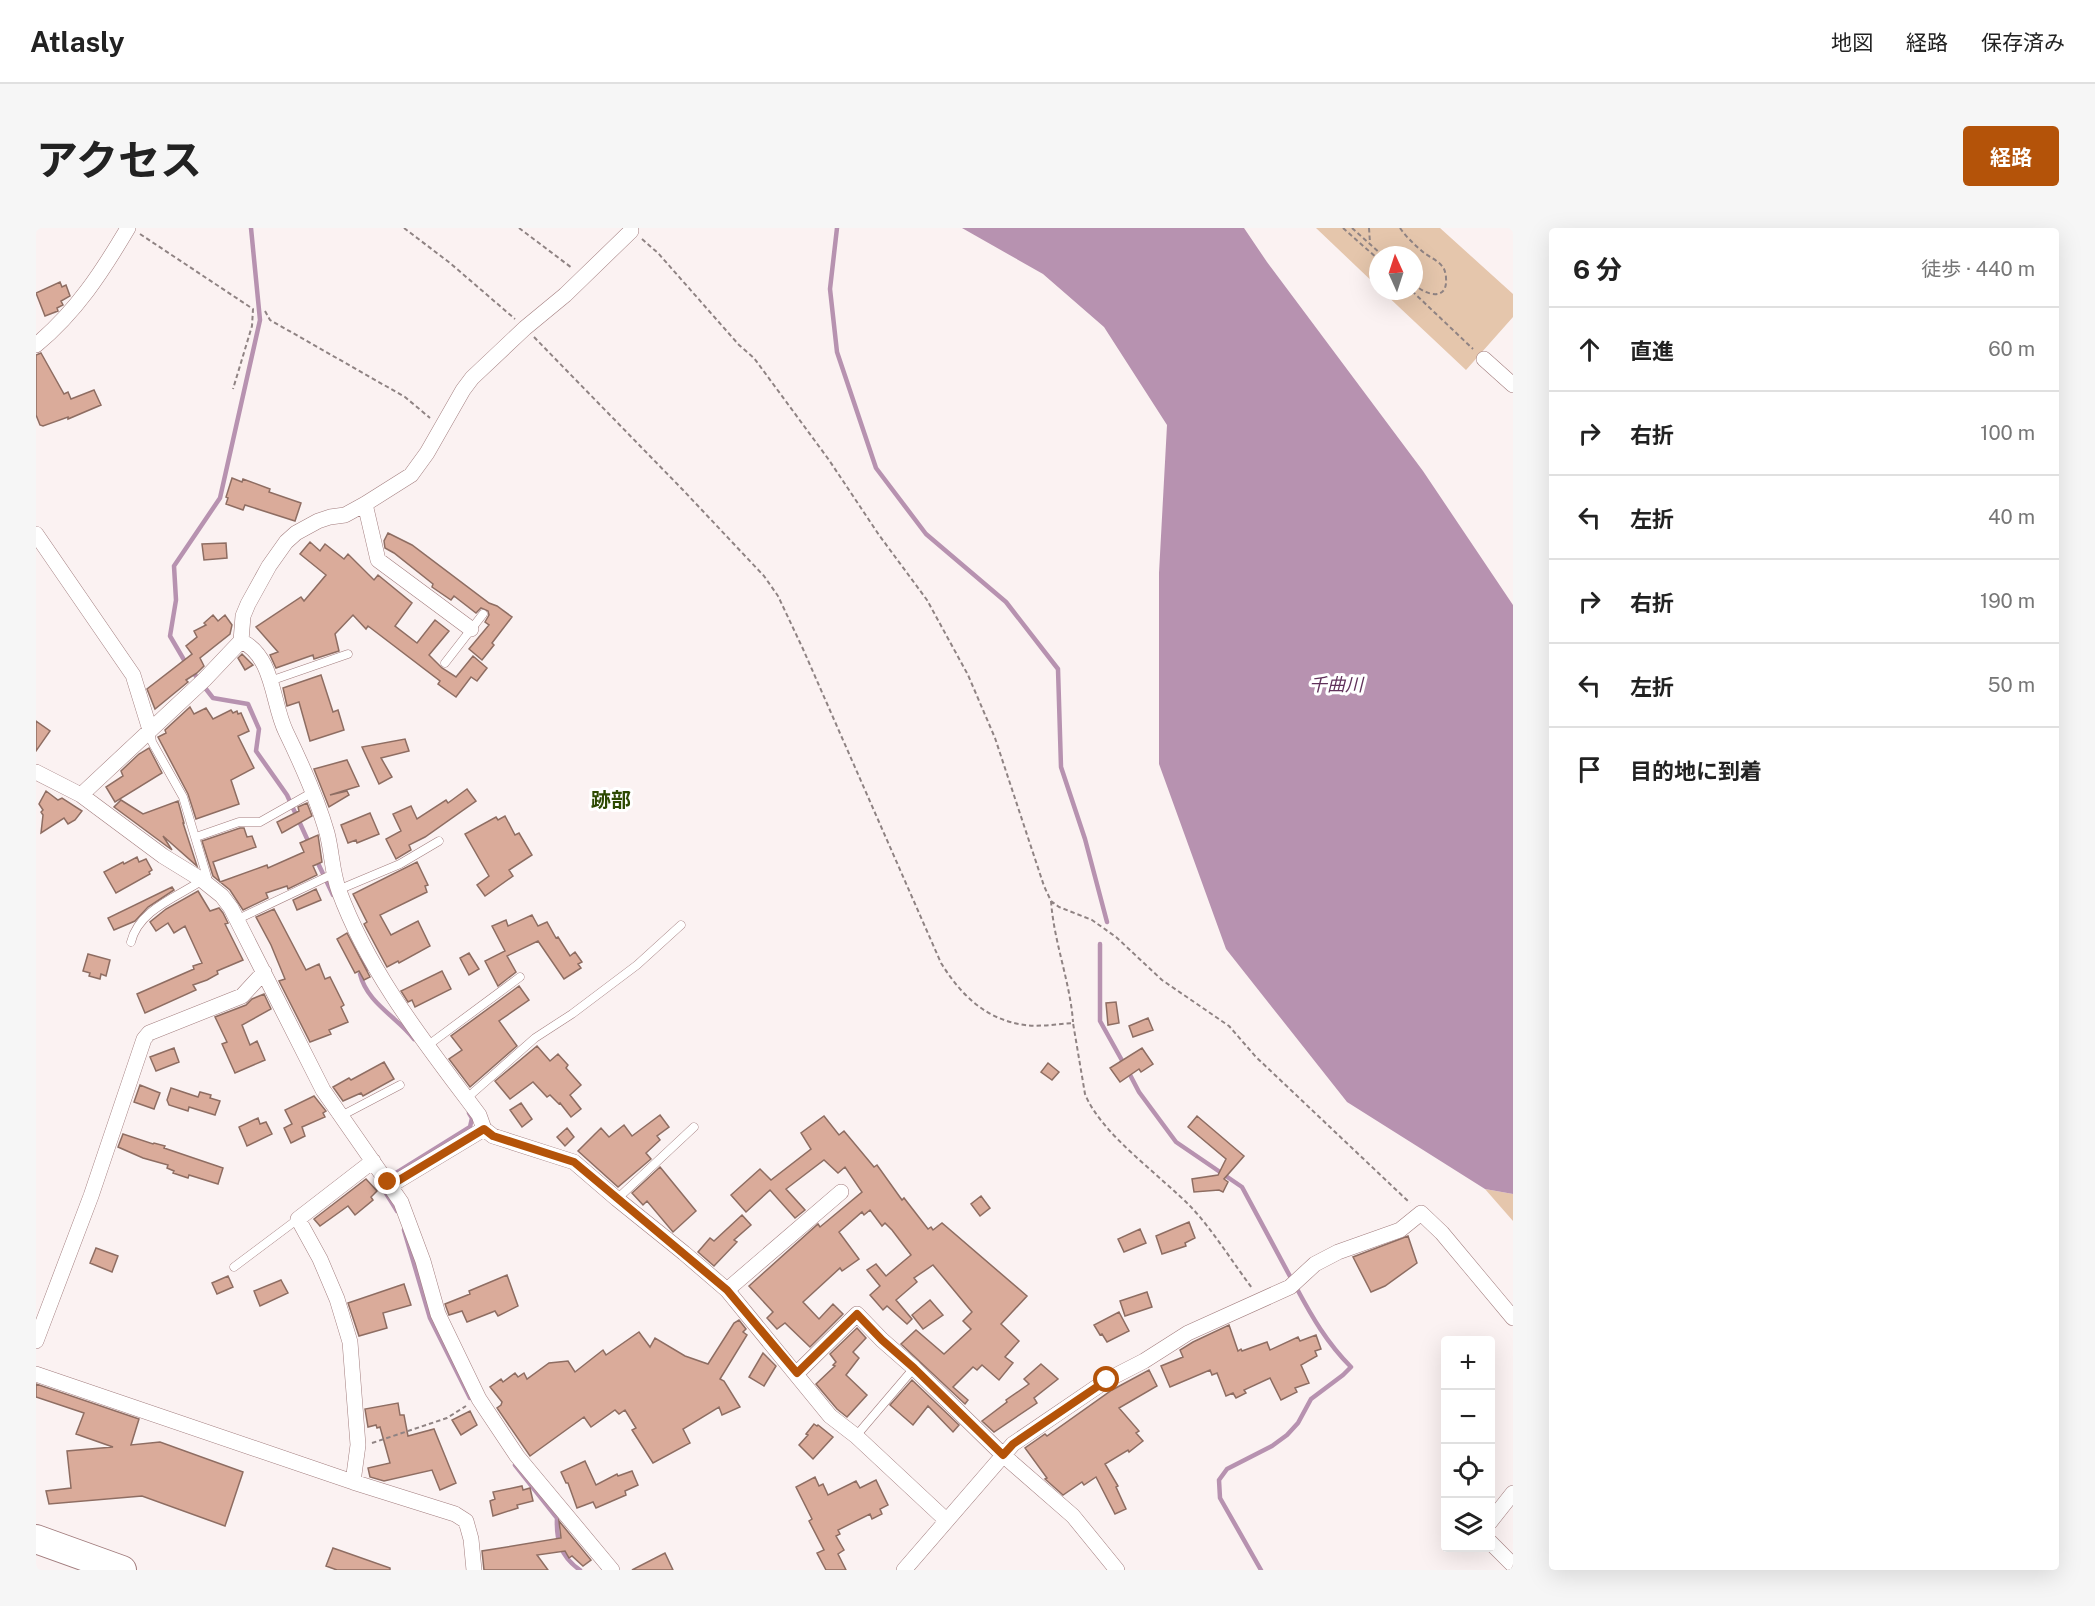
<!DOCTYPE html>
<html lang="ja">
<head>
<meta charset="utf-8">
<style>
	:root { --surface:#fff; --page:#f6f6f6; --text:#222; --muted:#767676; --line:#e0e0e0; --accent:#b45309 }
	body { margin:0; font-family:"Public Sans","Noto Sans JP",sans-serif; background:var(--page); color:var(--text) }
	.controls { position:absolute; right:18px; bottom:18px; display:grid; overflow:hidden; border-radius:6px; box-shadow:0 6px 24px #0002 }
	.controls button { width:54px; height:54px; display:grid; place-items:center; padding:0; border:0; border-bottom:2px solid var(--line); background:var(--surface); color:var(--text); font:30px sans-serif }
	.compass { position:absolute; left:1333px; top:18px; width:54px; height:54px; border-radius:50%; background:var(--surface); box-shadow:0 6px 24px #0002; rotate:357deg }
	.stop { position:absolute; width:18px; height:18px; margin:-14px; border:4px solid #b45309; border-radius:50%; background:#fff }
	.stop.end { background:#b45309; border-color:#fff; box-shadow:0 2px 6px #0008 }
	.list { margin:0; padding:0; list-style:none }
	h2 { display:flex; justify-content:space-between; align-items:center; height:78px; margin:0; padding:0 24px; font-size:26px }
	h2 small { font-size:20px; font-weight:400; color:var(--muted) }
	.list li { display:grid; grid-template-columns:39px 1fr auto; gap:18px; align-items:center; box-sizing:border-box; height:84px; padding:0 24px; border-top:2px solid var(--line) }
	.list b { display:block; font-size:22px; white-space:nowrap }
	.list em { font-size:20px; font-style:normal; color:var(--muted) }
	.icon { flex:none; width:33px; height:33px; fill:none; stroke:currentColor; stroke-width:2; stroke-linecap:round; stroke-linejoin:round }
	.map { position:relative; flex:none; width:1477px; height:1342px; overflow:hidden; border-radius:6px }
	header { display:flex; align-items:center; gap:36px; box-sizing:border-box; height:84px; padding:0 30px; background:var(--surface); border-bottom:2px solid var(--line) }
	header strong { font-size:28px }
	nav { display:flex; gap:33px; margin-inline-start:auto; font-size:21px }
	.intro { display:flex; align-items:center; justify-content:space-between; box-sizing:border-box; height:144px; padding:0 36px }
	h1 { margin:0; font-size:42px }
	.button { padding:15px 27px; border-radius:6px; background:var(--accent); color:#fff; font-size:21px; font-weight:700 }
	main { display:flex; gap:36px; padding:0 36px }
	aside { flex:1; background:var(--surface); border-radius:6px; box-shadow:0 6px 24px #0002 }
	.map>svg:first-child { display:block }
</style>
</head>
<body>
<header>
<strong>Atlasly</strong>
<nav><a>地図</a><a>経路</a><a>保存済み</a></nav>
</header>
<div class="intro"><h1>アクセス</h1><a class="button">経路</a></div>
<main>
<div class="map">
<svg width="1477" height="1342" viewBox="0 0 1477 1342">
	<rect width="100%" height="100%" fill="#fbf2f2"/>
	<path fill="#e5c6ac" d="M1280 0H1404L1477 66V89L1430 142 1346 63H1378V27H1342V59Z
		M1449 961 1477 966V993Z"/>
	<path fill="#b792b0" d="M926 0H1208L1231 34 1387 243 1477 377V966L1449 961 1311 874 1190 721 1123 536V345L1131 197 1068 99 1007 46Z"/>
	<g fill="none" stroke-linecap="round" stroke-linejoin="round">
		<path stroke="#b792b0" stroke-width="4.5" d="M801 0 794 61 801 124 840 240 890 306 970 374 1022 441 1025 539 1049 611 1071 694
			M151 437 134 408 140 372 138 338 184 270 224 92 215 0
			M156 443 177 470 212 476 223 501 220 523 251 567 273 615
			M280 631 297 667
			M1064 716V793L1088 836
			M327 732 331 741 324 746C331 775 361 789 378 811
			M1092 843 1103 864 1140 914 1206 959 1256 1052
			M352 950 434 899 436 890 433 885
			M348 962 361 983
			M368 1002 394 1090 434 1170
			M479 1237 521 1290C520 1313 525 1329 544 1342
			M1225 1342 1184 1270 1183 1252 1191 1241 1236 1218 1251 1207 1262 1195 1275 1171 1307 1147 1315 1139C1291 1115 1276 1089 1260 1059"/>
	</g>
	<path fill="#daab9a" stroke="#8e6d62" stroke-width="1.5" d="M24 54 26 59 30 57 34 68 25 73 27 77 21 80 22 83 9 88 0 65Z
		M5 125 28 166 32 164 35 171 58 162 65 177 32 191V189L7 198 4 197 0 187V127Z
		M196 250 206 254 207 251 234 261 233 264 265 275 259 293 209 277 207 282 190 276 192 270 190 269Z
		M352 305 376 317 453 375 461 378 476 389 456 415 458 417 446 432 433 421 453 397 449 394 453 387 452 383 445 380 440 385 418 368 415 372 396 359 397 356 358 325 349 320 348 313Z
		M274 314 284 323 289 316 308 331 312 326 338 352 342 347 376 375 359 398 381 415 399 392 413 403 393 427 406 440 420 449 437 428 451 440 441 453 435 449 420 469 402 456 404 453 332 398 330 401 317 387 299 406 303 423 278 431 277 427 240 440 234 427 242 424 220 399 265 369 268 373 290 347 264 326Z
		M190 315 191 330 168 332 166 316Z
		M177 387 182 393 189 387 196 397 194 406 164 430 168 438 161 445 150 452 152 454 119 481 111 461 156 426 150 418 161 409 158 403 170 397 168 395Z
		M206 426 217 437 209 442 202 430Z
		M285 447 297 484 302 482 308 502 274 513 263 474 251 478 247 460Z
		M154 479 158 486 170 480 177 491 195 482 197 485 201 483 202 486 205 485 213 503 202 508 218 540 195 552 203 576 160 591 152 566 122 509 130 505 129 502Z
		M0 493 14 503 0 523Z
		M369 511 373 523 345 530 356 549 343 556 326 519Z
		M113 520 126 545 79 574 70 559 87 548 85 543 103 526Z
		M311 532 323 558 294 567 311 563 313 567 293 579 278 541Z
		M431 561 440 573 389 609 373 617 375 622 360 631 350 611 365 603 357 586 375 578 381 591 410 572 412 575Z
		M10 563 22 572 26 570 46 583 39 592 32 596 28 590 5 605 7 587 5 584 7 582 3 576Z
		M85 572 107 586 142 573 148 595H147L161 638 127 608 136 622 78 579Z
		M271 575 276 588 246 605 241 594 263 583 262 579Z
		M334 585 343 606 321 615 320 612 312 615 305 597Z
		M469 588 479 607 483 605 496 627 473 642 477 648 449 668 441 657 453 648 429 606 460 589 462 592Z
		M204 600H208L211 609 216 608 220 619 177 634 184 654 231 637 232 640 268 624 264 615 282 607 286 634 277 638 281 647 252 661 251 658 230 665 232 670 207 682 194 662 177 648 166 613Z
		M101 629 103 634 110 631 116 642 113 644 114 646 80 665 68 644 87 634 88 636Z
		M381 634 392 657 389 658 391 664 344 687 355 707 382 693 394 718 363 735 362 733 351 739 328 696 331 694 317 666Z
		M136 659 138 662 112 679 99 693 78 702 72 690Z
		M280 661 285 672 261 682 257 672Z
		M162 663 174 683 183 680 187 685 192 695 189 696 207 732 181 743 182 746 171 752 157 757 160 762 109 785 101 766 158 741 157 738 166 735 149 698 138 705 132 695 120 703 114 694 130 681Z
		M238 681 270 742 283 736 289 751 294 749 308 777 305 779 312 794 293 802 295 806 274 814 243 753 249 751 235 717 220 689Z
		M496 687 502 698 511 694 520 710 522 709 534 728 539 724 546 734 542 736 545 740 528 751 502 713 471 728 480 744 462 758 449 733 469 723 456 698 470 692 472 698Z
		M311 705 334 749 328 752 323 743 319 745 301 711Z
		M433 725 443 741 433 747 424 730Z
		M52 726 74 732 70 748 65 746 64 751 53 748 54 745 47 743Z
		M406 743 415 761 379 779 376 772 372 774 365 763Z
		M483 758 493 772 463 793 481 818 434 859 413 831 426 822 415 808Z
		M228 766 235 781 206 797 214 817 221 813 229 832 199 845 186 816 191 814 179 789 210 777 216 771Z
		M1080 774 1083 795 1072 797 1070 775Z
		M1112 790 1117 802 1097 809 1093 798Z
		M501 818 514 833 522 826 532 837 530 840 545 857 534 867 545 881 535 889 524 875 523 876 514 867 511 869 497 854 474 871 459 853Z
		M138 820 143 834 120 843 114 829Z
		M1106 820 1117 836 1105 844 1103 841 1084 854 1074 840Z
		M348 834 358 851 327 868 325 865 307 873 297 859 313 850 315 852Z
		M1012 835 1023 844 1016 852 1005 844Z
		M104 857 124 865 118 881 98 874Z
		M135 860 162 869 164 864 175 867 174 870 184 873 179 887 153 879 152 883 133 877 131 872Z
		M278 868 290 883 287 885 289 889 266 899 269 908 255 915 248 900 256 896 249 882Z
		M485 875 496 891 486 899 474 882Z
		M624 887 633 899 621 908 624 912 610 925 615 931 582 959 542 923 565 900 573 909 588 897 596 908Z
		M788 888 803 907 808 903 838 939 841 937 866 972 868 970 892 1001 895 999 897 1002 906 995 991 1068 965 1096 983 1113 969 1129 977 1135 963 1152 946 1137 941 1142 937 1139 917 1159 932 1172 929 1176 865 1116 880 1102 908 1126 935 1101 927 1093 936 1084 897 1037 878 1050 881 1054 860 1072 876 1091 871 1096 851 1078 847 1082 834 1067 844 1058 831 1042 840 1036 850 1048 875 1027 856 1002 849 995 846 998 834 982 828 987 826 984 803 1004 823 1031 806 1043 804 1040 767 1074 783 1091 797 1076 807 1086 774 1119 749 1095 741 1101 731 1090 737 1084 713 1058 782 996 784 999 826 964 809 939 802 945 788 932 750 961 769 982 759 990 734 962 710 984 695 967 724 941 735 952 775 921 765 905Z
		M1161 888 1208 928 1188 951 1192 954 1187 964 1183 962 1158 964 1156 951 1182 947 1190 931 1152 899Z
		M222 890 224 896 230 894 236 906 211 918 203 899Z
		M531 900 538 909 529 918 521 909Z
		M87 906 117 916 118 915 129 918 128 920 187 940 182 956 153 947 152 950 137 945 138 943 131 940 132 937 107 930 82 919Z
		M624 939 660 983 637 1004 611 973 607 977 596 965Z
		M330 951 341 963 335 969 337 972 319 987 312 978 284 998 278 991Z
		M945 968 954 980 944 988 935 976Z
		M706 987 715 997 698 1012 701 1014 678 1038 662 1024 674 1010 678 1013Z
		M1153 994 1159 1010 1149 1015 1150 1018 1126 1026 1120 1008Z
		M1104 1001 1110 1015 1088 1024 1082 1011Z
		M1372 1008 1381 1035 1349 1058 1335 1064 1317 1029Z
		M60 1020 82 1028 76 1044 54 1035Z
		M471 1047 482 1078 462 1088 459 1083 431 1094 426 1083 413 1087 409 1076 434 1066 433 1063Z
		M192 1048 197 1059 181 1066 176 1055Z
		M245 1052 252 1065 224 1078 218 1063Z
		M368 1056 375 1077 347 1085 351 1100 323 1108 312 1075Z
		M1111 1064 1116 1079 1089 1088 1084 1073Z
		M894 1072 907 1087 887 1101 876 1087Z
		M1083 1084 1093 1103 1071 1114 1066 1106 1064 1107 1058 1097Z
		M703 1092 710 1101 707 1104 711 1107 684 1151 688 1153 704 1179 686 1187 683 1179 647 1201 654 1215 617 1235 596 1202 600 1200 589 1182 583 1186 579 1182 555 1199 548 1189 494 1228 461 1180 465 1177 466 1174 454 1159 465 1151 467 1154 479 1145 482 1149 488 1145 491 1151 513 1135 532 1133 539 1144 567 1122 570 1127 603 1104 614 1119 619 1110 649 1128 672 1136 698 1095Z
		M1193 1097 1202 1123 1205 1121 1206 1123 1231 1114 1234 1122 1262 1109 1264 1113 1280 1107 1285 1121 1279 1123 1281 1128 1265 1137 1273 1155 1259 1160 1261 1164 1245 1172 1234 1150 1208 1162 1210 1165 1200 1170 1197 1165 1190 1168 1181 1145 1176 1147 1174 1142 1134 1159 1125 1138 1147 1129 1144 1122 1157 1114Z
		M821 1100 830 1110 817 1124 823 1130 810 1147 831 1167 811 1189 801 1181 780 1156 799 1138 797 1137 800 1134 794 1126Z
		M727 1125 740 1138 728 1158 713 1149Z
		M1005 1136 1022 1151 998 1170 1001 1175 958 1204 946 1193 971 1174 970 1172 993 1156 988 1151Z
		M1113 1142 1121 1158 1083 1180 1103 1203 1100 1205 1107 1213 1093 1224 1092 1222 1069 1236 1082 1258 1080 1259 1090 1281 1079 1286 1060 1249 1048 1257 1046 1254 1027 1267 1009 1251 1011 1250 989 1220 1009 1206 1011 1208 1076 1162Z
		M876 1152 923 1197 917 1204 892 1178 877 1197 854 1177Z
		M0 1156 103 1191 95 1217 124 1214 207 1244 189 1298 106 1268 13 1276 10 1263 35 1260 31 1223 77 1219 40 1206 48 1185 0 1169Z
		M362 1175 364 1187H368L372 1208 398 1201 420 1255 404 1262 396 1242 348 1253 334 1249 332 1240 354 1235 344 1199 341 1200 340 1197 332 1199 329 1181Z
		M434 1183 441 1197 425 1207 416 1192Z
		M778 1196 781 1198 782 1197 797 1209 777 1231 763 1217 772 1207 770 1206Z
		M549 1233 560 1257 581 1246 582 1248 596 1243 602 1257 589 1263 590 1267 560 1280 557 1274 541 1280 532 1255H530L525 1244Z
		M779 1249 783 1258 787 1256 792 1267 820 1253 824 1260 840 1252 852 1277 844 1281 846 1286 836 1291 834 1286 802 1302 804 1306 800 1308 808 1322 802 1326 810 1342H790L781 1325 788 1322 773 1293 776 1291 760 1259Z
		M486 1258 487 1262 494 1260 497 1273 481 1277 482 1280 457 1288 454 1273 459 1271 457 1264Z
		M523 1293 555 1332 547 1338 536 1328 533 1330 529 1323 501 1327 512 1342H448L446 1323 525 1310Z
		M297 1320 354 1340V1342H301L290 1338Z
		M629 1325 637 1342H596Z"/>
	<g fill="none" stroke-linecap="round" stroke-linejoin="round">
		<g stroke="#a27d7e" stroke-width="9">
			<path id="lane" d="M409 435 447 386
				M234 453 312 426
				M160 609 203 594H224L277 564
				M302 662 364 636 403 613
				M202 691 299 645
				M95 714C103 680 145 668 171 649L147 569 116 514 114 502
				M391 818 484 749
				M431 870 499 810 536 786 601 737 645 697
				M305 888 364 857
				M581 971 658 899
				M198 1039 262 991
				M820 1208 878 1140"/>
		</g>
		<g stroke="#a27d7e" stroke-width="16">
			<path id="street" d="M0 117C40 84 66 44 92 0
				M1448 131 1477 157
				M329 276 342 332 435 401
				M0 306 97 447 114 502
				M205 413C238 428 236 476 250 504 266 537 281 570 291 605 296 624 296 645 303 663 334 747 390 816 443 887L448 901 457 908 538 934 581 971 648 1025 691 1062 794 1188 820 1208 910 1292
				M0 544 45 567 127 628 166 652 186 668 195 680 287 862 365 974 387 1033 402 1086 443 1171 481 1228 576 1342
				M45 567 168 452 205 413 207 388 212 376 233 338 250 314 260 305 282 293 294 289 309 287 329 276 375 247 391 225 427 162 436 150 489 100 529 67 595 3
				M355 957 448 901
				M691 1062 805 964
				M0 1113 55 968 108 811 113 805 206 768 228 744
				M761 1145 821 1086 846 1112 878 1140 967 1227 1037 1288 1081 1342
				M0 1146 317 1254 419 1286 430 1293 435 1311 438 1342
				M317 1254 322 1217 314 1114 301 1071 284 1031 262 991 337 933
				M1454 1294 1477 1265
				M1454 1314 1477 1337
				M868 1342 977 1216 1071 1152 1108 1133 1152 1105 1254 1059 1279 1036 1302 1024 1364 1002 1385 985 1406 1005 1477 1090"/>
		</g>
		<g stroke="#a27d7e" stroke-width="30">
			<path id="highway" d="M0 1311 86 1342"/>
		</g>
		<path stroke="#8f8383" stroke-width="2" stroke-dasharray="4.5 3" stroke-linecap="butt" d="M368 0 414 35 479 91
			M483 0 536 40
			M1307 0 1342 31
			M1316 0 1346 27
			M1333 0 1334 15
			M1364 0C1370 9 1378 16 1387 24 1393 29 1404 33 1408 41 1409 43 1410 47 1410 50 1412 74 1389 67 1378 56
			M104 6 217 81 216 98 197 161
			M606 11 622 25 703 117 718 130 793 232 843 307 891 372 932 447 959 510 1008 658 1015 673 1023 679 1056 692 1080 709 1126 752 1193 798 1220 829 1374 975
			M1376 63 1437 121
			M229 83 234 92 369 169 394 190
			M498 109 647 262 728 348 742 368 767 421 905 735C925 767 950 792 989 797 1004 799 1021 796 1037 795L1049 866C1065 906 1124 947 1155 979 1176 1001 1197 1035 1216 1060
			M1015 673C1018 715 1034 753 1037 794
			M336 1215 411 1190 430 1178"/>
		<use href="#lane" stroke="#fff" stroke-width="8"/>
		<use href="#street" stroke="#fff" stroke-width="15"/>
		<use href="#highway" stroke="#fff" stroke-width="28"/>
	</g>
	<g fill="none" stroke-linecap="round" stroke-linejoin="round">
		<path stroke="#b45309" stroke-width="8" d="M352 954 355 957 448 901 457 908 538 934 691 1062 761 1145 821 1086 846 1112 878 1140 967 1227 977 1216 1071 1152"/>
	</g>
	<g text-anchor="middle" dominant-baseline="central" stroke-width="6" stroke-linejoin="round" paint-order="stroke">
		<g font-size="18" font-style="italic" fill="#61325b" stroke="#fff">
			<text x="1300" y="456">千曲川</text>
		</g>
		<g font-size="20" font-weight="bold" fill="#2d4a02" stroke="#fff">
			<text x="575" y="572">跡部</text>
		</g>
	</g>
</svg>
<div class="controls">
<button>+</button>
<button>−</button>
<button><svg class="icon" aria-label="locate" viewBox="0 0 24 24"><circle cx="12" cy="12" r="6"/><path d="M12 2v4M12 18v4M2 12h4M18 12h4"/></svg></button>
<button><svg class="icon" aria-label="layers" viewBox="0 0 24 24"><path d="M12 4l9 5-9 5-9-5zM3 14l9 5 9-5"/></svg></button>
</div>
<svg class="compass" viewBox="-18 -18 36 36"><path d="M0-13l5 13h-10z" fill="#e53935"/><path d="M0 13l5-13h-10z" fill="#767676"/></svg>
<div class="stop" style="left:1071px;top:1152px"></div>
<div class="stop end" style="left:352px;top:954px"></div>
</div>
<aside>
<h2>6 分<small>徒歩 · 440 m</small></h2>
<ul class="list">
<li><svg class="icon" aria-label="ahead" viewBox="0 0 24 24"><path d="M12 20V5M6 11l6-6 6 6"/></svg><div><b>直進</b></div><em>60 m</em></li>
<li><svg class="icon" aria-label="right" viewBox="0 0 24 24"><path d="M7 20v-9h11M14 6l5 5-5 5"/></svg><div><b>右折</b></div><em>100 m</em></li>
<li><svg class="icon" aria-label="left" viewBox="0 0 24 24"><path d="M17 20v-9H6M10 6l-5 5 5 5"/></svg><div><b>左折</b></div><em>40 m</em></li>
<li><svg class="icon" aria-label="right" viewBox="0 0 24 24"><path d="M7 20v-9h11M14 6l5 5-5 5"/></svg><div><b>右折</b></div><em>190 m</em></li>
<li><svg class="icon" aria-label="left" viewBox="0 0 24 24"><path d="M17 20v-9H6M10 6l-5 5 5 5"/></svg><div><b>左折</b></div><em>50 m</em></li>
<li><svg class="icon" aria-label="arrive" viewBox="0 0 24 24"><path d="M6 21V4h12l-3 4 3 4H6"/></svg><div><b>目的地に到着</b></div></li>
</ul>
</aside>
</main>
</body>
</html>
